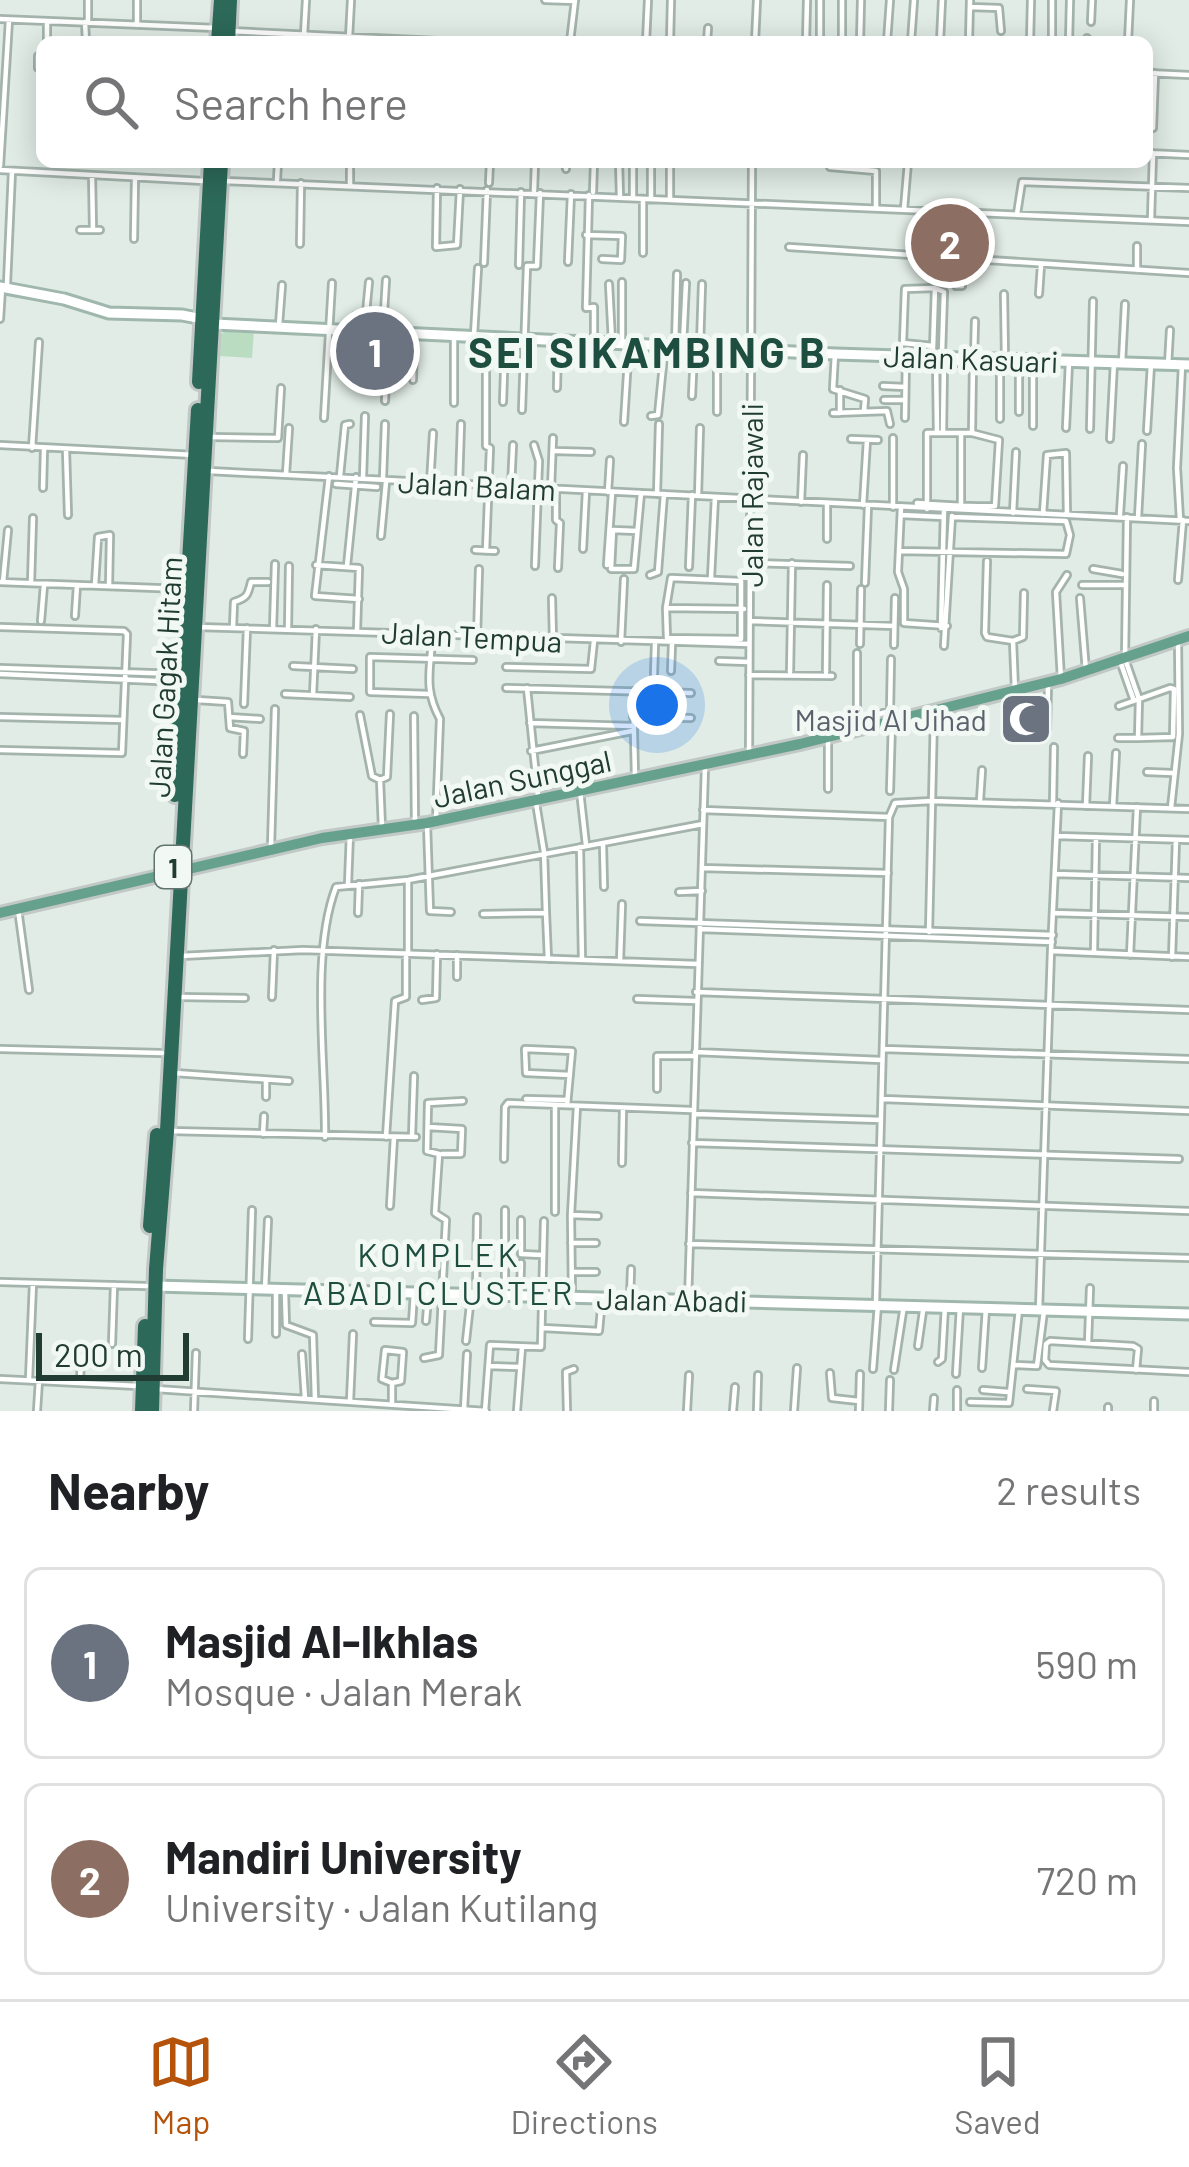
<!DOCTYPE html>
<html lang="en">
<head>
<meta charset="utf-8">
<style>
	:root { --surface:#fff; --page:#f6f6f6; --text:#202124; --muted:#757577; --line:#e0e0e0; --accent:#b45309 }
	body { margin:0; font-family:Barlow,sans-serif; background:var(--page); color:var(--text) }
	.scale { position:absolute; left:36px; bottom:30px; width:153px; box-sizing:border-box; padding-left:12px; border:6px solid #213c33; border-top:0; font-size:33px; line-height:42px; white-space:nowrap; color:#213c33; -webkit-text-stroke:9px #f2f8f4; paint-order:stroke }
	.you { position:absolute; left:657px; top:705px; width:42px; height:42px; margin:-30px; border:9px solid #fff; border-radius:50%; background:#1a73e8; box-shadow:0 0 0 18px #1a73e833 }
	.badge { display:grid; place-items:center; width:78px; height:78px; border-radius:50%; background:var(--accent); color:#fff; font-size:39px; font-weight:700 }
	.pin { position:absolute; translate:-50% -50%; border:6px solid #fff; box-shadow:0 3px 12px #0006 }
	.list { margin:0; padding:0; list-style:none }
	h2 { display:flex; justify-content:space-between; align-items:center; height:156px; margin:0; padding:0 48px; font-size:51px }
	h2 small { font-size:39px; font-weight:400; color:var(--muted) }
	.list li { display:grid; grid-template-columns:78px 1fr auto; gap:36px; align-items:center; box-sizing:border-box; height:192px; margin:0 24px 24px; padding:0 24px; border:3px solid var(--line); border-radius:18px }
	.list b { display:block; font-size:45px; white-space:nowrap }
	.list p { margin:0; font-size:39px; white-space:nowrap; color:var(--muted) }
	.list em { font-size:39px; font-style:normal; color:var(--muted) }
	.icon { flex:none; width:66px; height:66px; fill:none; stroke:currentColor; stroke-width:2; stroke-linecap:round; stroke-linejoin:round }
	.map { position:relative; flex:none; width:1189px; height:1411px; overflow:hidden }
	.search { position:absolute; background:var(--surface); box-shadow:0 6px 30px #0003; left:36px; right:36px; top:36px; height:132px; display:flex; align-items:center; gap:30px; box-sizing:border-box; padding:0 42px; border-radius:18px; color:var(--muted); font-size:45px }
	.sheet { height:588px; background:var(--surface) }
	nav { display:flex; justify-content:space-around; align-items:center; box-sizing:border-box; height:168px; border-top:3px solid var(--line); background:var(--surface); font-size:33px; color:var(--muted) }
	nav a { display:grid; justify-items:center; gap:6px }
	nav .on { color:var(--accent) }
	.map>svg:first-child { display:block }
</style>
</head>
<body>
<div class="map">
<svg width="1189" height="1411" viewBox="0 0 1189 1411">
	<rect width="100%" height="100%" fill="#e1ece6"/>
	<path fill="#baddc1" d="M229 328 254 330 252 358 219 356 220 335Z"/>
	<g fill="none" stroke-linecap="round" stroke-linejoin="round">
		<g stroke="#a4b4ad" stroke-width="10">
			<path id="street" d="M88 0V22
				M545 0 575 1
				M970 7 999 8 1001 31
				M0 19 216 28
				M85 22 86 42
				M1091 22 1092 0
				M137 25V0
				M230 31 458 42
				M304 35 306 0
				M349 38 351 0
				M47 42V21
				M570 42 575 0
				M646 42 648 0
				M670 42 671 0
				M707 42 708 28
				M755 42 757 0
				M806 42 807 0
				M820 42V0
				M842 42V0
				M860 42 861 0
				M887 42 890 0
				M911 42 914 0
				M940 42 942 0
				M969 42 970 0
				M1030 42 1031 0
				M1052 42V0
				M1069 42 1070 0
				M1087 42V38
				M1128 42 1130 0
				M38 68V56L42 54
				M1147 73 1189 75
				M1153 128 1155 73
				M1147 153 1189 155
				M565 162 566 169
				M619 162 620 197
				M633 162V198
				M651 162V199
				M670 162V200
				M0 166 9 20
				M830 167 876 171V207
				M0 170 204 181
				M92 175 93 230
				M277 180 278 162
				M224 181 1189 222
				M489 183 490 162
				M350 185V169
				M437 188 436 247 457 245 460 189
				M534 191 535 162
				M593 192 594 162
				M589 195 586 308 594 307V340
				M643 199V253
				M904 209 908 162
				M1017 214 1022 182 1189 188
				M1151 219 1153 153
				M80 230H100
				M586 235 622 236 621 260 602 259
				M134 239 135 178
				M300 244 301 183
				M1137 246V270
				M789 247 1189 273
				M957 260 956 286H962
				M568 262 571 194
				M484 263 487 190
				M519 265 521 192
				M7 284 12 171
				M609 284 612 342
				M935 288 944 292 942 353
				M1004 294 1005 359
				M1039 294 1041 265
				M0 319 2 288
				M279 325 282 285
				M383 328 386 280
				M353 330 355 316 366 313 369 282
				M474 335 478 268
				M622 342V282
				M675 345 677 274
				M683 345 686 283
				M700 346 702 284
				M933 346 903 343 905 289 935 288
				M933 348 935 288
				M717 352V412
				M835 354 833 389 865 399 864 411
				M974 358 975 321
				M1000 359V419
				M936 360 937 433
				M944 363H973L972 433
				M1122 363 1125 304
				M1168 365 1170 330
				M413 380 414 333
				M883 386 905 387
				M557 388 558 339
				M692 396 694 351
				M884 400H905
				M385 401 388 334
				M503 402 505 342
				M454 403V336
				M522 410 527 266H537L540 193
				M1019 412V364
				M833 413 887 411 890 424
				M840 413V390
				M651 416 658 415 665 345
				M324 418 332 283
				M905 418 906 356
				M624 422 629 343
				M1033 426V359
				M1066 428 1069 362
				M1090 429 1093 301
				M1147 431 1151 364
				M943 433 944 361
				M961 433V506
				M211 437 278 438 281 388
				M893 438V507
				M851 439 878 440
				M1110 439 1114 362
				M0 445 195 455
				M534 445 539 461 535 566
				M32 448 39 342
				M66 450 68 515
				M555 451 591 452
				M209 471 1189 521
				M286 474 289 428
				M329 476 315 596 359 599
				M340 476 345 425 350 424
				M363 477 365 416
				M383 478 385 424
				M336 484 377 487
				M430 484 433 433
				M459 484 461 424
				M511 487 513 445
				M43 488 44 449
				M551 489 553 438
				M556 489V520L560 523 558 568
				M608 492 610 460
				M657 494 659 424
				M698 496 700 428
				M801 502 803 455
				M917 503C943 505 969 507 995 506L999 440 972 433H927V509
				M863 505 867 440
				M901 507 898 572 904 589V623L947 626
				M1013 513 1016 452
				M1043 514 1047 455 1066 453 1067 515
				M1120 514 1123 466
				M901 515 943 517
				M1138 518 1142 444
				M1180 520 1177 468 1182 365
				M637 531 613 530 611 569H634L641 493
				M381 536 386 482
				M827 539V503
				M583 549 586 491
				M475 550 495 551
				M486 551 490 448 486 446V338
				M899 551 1066 554 1070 535 1066 521 952 517
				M987 561 985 633 987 637 1013 641 1015 691
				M751 563 850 566
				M316 565 359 568 357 630
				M607 565 612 493
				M347 566 356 477
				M689 567 692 495
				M1093 569 1122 574
				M650 575 658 572 664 494
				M671 578 741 581V639L667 638 666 608Z
				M711 578 715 497
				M1178 580 1183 520
				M0 582 182 589
				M3 582 8 530
				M31 583 33 518
				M865 583 868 506
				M95 585 98 537 110 535 109 586
				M1082 585H1124
				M552 598 553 640
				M1080 598 1086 671
				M666 608 744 609
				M75 616 77 585
				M41 621 44 585
				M750 621 894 626
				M0 627 124 631 127 634 122 753 0 750
				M197 627 749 644
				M233 627 234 602C247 598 248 595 251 582H268
				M941 628 944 510
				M273 629 275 564
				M288 629 289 566
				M432 635C431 670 423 688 440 719L436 821
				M477 637 479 569
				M1013 641 1023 637 1024 593
				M621 642 624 579
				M860 644 861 589
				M894 645 895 598
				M944 646 952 516
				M857 653V719
				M719 661 749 662
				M1120 661 1134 701
				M293 666 353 669
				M506 667 591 669 594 641
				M0 668 180 674
				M671 671 672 644
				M790 672 792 563
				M826 672 827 585
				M0 674 180 682
				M654 674 655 644
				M749 675 832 676
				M1061 679 1056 592 1067 575
				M506 688 691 693
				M527 688 538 796
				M633 691 635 776
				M285 694 350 697
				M429 694 370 692V657L473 660
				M313 695 316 629
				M197 700 228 702 230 728 244 731 243 754
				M244 704 247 628
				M1119 706 1139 699 1170 688 1174 689 1173 737 1138 738 1139 699 1125 659 1127 517
				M360 715 372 776 380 780 382 828
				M414 716 415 824
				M0 717 123 720
				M229 717 260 719
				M633 717 691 718
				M858 720 890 711 891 659
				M530 723 632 726
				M1047 729 1048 686
				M828 737V789
				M1118 738H1138
				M531 751 632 731
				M749 755 752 162
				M1147 772 1172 773
				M380 780 387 777 390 714
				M580 791 586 845
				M890 791 892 722
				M980 800 982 770
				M1053 803 1054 747
				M1058 803 1051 951 1189 957
				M1086 806 1088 756
				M1113 806 1116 753
				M1171 808 1179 734 1178 640
				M703 810 889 817 895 803 932 801 1189 809
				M427 824 430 911 451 912
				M1057 836 1189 840
				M603 845 604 887
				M271 847 275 709
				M580 847 582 960
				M702 868 888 873
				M1055 874 1189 878
				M408 880V953
				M348 884 350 833
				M679 892 702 891
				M18 909 29 990
				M358 913 359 884
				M546 913 548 959
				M1053 913 1189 917
				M483 914 546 913 544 852 536 803
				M640 921 1053 935
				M700 929 1052 942
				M929 932 934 715
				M1094 951 1096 837
				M1130 955 1137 807
				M181 956 303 950 697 964
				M1172 957 1176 840
				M620 961 622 904
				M457 977V955
				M696 992 1189 1010
				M179 997 245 998
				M272 997 274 950
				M637 999 696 1001
				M422 1000 436 998 437 954
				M0 1049 162 1053
				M884 1049 1189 1059
				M695 1052 881 1060
				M175 1073 289 1081
				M657 1089V1056H695
				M266 1097V1080
				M526 1099 567 1100
				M883 1099 1189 1111
				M567 1105 572 1051 525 1049 526 1073 570 1075
				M695 1114 881 1120
				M428 1127 462 1129 461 1154H442
				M170 1131 416 1137
				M263 1134 264 1116
				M412 1136 414 1076
				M325 1137C326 1064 310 955 336 887L408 880 703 824
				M386 1137 395 1001 406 997V954
				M692 1143 1179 1159
				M504 1159 505 1107 508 1103 691 1110
				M622 1163 623 1108
				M691 1193 1189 1211
				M390 1206 394 1137
				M555 1212V1105
				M571 1215 598 1216
				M521 1220V1254L542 1255
				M571 1243H596
				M689 1244 1189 1258
				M572 1272H596
				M0 1282 146 1286
				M265 1289 268 1220
				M285 1293 286 1325 313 1335 315 1399
				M520 1294 521 1263
				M476 1296 477 1217
				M505 1296V1210
				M572 1297 571 1215 577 1106
				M630 1299 631 1269
				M688 1301 705 767
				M876 1303 889 817
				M1039 1310 1051 951
				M426 1321 428 1297
				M374 1322 412 1323 414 1293
				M543 1328 599 1331 602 1298
				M276 1334V1289
				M248 1339 252 1210
				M466 1341 471 1296
				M1088 1343 1090 1288
				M112 1344 114 1285
				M918 1346 923 1311
				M302 1354 305 1399
				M424 1358 439 1355 446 1220 435 1213 439 1154 427 1151 428 1103 463 1101
				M938 1362 942 1359 945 1306
				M1015 1365 1037 1366 1044 1311
				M489 1366 519 1367
				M982 1368 986 1308
				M873 1369 878 1304
				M894 1370 904 1305
				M1136 1370 1138 1349 1133 1346 1050 1341 1046 1344 1045 1360 1049 1365 1189 1372
				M830 1373 832 1398 859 1401
				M956 1374 960 1307
				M0 1379 138 1386
				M29 1379 33 1283
				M80 1382 81 1357
				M156 1389 486 1411
				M1027 1389 1056 1391 1053 1411
				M957 1390V1411
				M983 1390 1008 1392
				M350 1401 353 1334
				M970 1402 1009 1403 1019 1309
				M392 1404V1383L401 1381 403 1352 385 1350 382 1379 392 1383
				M464 1409 467 1354
				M37 1411 39 1380
				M194 1411 196 1353
				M485 1411 490 1345 541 1347 544 1221
				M517 1411 522 1347
				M567 1411 566 1372 574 1369
				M687 1411 689 1375
				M733 1411 735 1387
				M757 1411 758 1375
				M794 1411 797 1368
				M859 1411 860 1374
				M889 1411 890 1380
				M933 1411 934 1398
				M1108 1411V1407
				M1154 1411V1401"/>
		</g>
		<g stroke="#9fb7ad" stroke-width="15">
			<path id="secondary" d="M0 287 64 299 109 313 182 315 203 319
				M214 324 835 354 1189 365
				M155 1286 1189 1314"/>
		</g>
		<g stroke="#c1c8c6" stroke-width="16">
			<path id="primary" d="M0 913 322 838 427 823 800 744 1061 679 1189 636"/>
		</g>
		<g stroke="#c1c8c6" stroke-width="20">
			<path id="highway" d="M218 42 221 0
				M228 42 230 0
				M199 382 211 162
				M175 795 198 410
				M150 1226 157 1135
				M142 1411 145 1326
				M152 1411 156 1269 167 1131 221 162"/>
		</g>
		<use href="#street" stroke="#fff" stroke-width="4.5"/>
		<use href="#secondary" stroke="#fff" stroke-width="9"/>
		<use href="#primary" stroke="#66a18d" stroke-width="10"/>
		<use href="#highway" stroke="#2d6958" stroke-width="14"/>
	</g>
	<defs>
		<g id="mosque-square" transform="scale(2.7)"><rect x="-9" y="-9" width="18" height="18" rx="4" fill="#6b7280" stroke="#f2f8f4"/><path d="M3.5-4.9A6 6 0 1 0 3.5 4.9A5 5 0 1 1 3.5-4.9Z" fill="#fff"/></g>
	</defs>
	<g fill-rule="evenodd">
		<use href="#mosque-square" x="1026" y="719"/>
	</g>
	<g text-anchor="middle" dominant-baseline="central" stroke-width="10" stroke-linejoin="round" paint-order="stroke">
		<rect fill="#f2f8f4" stroke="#60746d" stroke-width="3" x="155" y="846" width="36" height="42" rx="9"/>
		<g font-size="27" font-weight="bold" fill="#213c33">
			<text x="173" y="867">1</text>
		</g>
		<g font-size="30" fill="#213c33" stroke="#f2f8f4">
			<text transform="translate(971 358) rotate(2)">Jalan Kasuari</text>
			<text transform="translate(477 485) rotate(3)">Jalan Balam</text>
			<text transform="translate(751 495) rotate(-90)">Jalan Rajawali</text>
			<text transform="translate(472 636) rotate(3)">Jalan Tempua</text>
			<text transform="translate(164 677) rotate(-87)">Jalan Gagak Hitam</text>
			<text transform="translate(522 778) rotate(-12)">Jalan Sunggal</text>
			<text transform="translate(672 1299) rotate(1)">Jalan Abadi</text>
		</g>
		<g font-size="30" fill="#5b616d" stroke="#f2f8f4" text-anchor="end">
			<text x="987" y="719">Masjid Al Jihad</text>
		</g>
		<g font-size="33" letter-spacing="3" fill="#1d4e3f" stroke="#f2f8f4">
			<text x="439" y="1254">KOMPLEK<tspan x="439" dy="38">ABADI CLUSTER</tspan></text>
		</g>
		<g font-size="42" font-weight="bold" letter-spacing="3" fill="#1d4e3f" stroke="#f2f8f4">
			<text x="648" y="351">SEI SIKAMBING B</text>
		</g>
	</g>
</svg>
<div class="scale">200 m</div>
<div class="you"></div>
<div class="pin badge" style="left:375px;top:351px;background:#6b7280">1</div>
<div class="pin badge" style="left:950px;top:243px;background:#8d6e63">2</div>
<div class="search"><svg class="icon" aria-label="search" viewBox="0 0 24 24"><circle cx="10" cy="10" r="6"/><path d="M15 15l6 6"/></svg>Search here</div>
</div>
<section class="sheet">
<h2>Nearby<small>2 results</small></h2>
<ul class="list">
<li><span class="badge" style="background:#6b7280">1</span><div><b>Masjid Al-Ikhlas</b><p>Mosque · Jalan Merak</p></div><em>590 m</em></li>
<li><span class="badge" style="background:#8d6e63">2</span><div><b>Mandiri University</b><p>University · Jalan Kutilang</p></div><em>720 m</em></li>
</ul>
</section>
<nav>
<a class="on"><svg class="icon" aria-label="map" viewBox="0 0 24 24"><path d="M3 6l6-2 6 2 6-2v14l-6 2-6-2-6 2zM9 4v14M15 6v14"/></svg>Map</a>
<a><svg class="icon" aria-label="directions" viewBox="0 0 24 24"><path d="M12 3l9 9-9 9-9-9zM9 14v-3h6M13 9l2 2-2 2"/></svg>Directions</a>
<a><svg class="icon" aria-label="saved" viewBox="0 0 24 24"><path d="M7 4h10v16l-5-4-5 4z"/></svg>Saved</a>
</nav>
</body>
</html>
